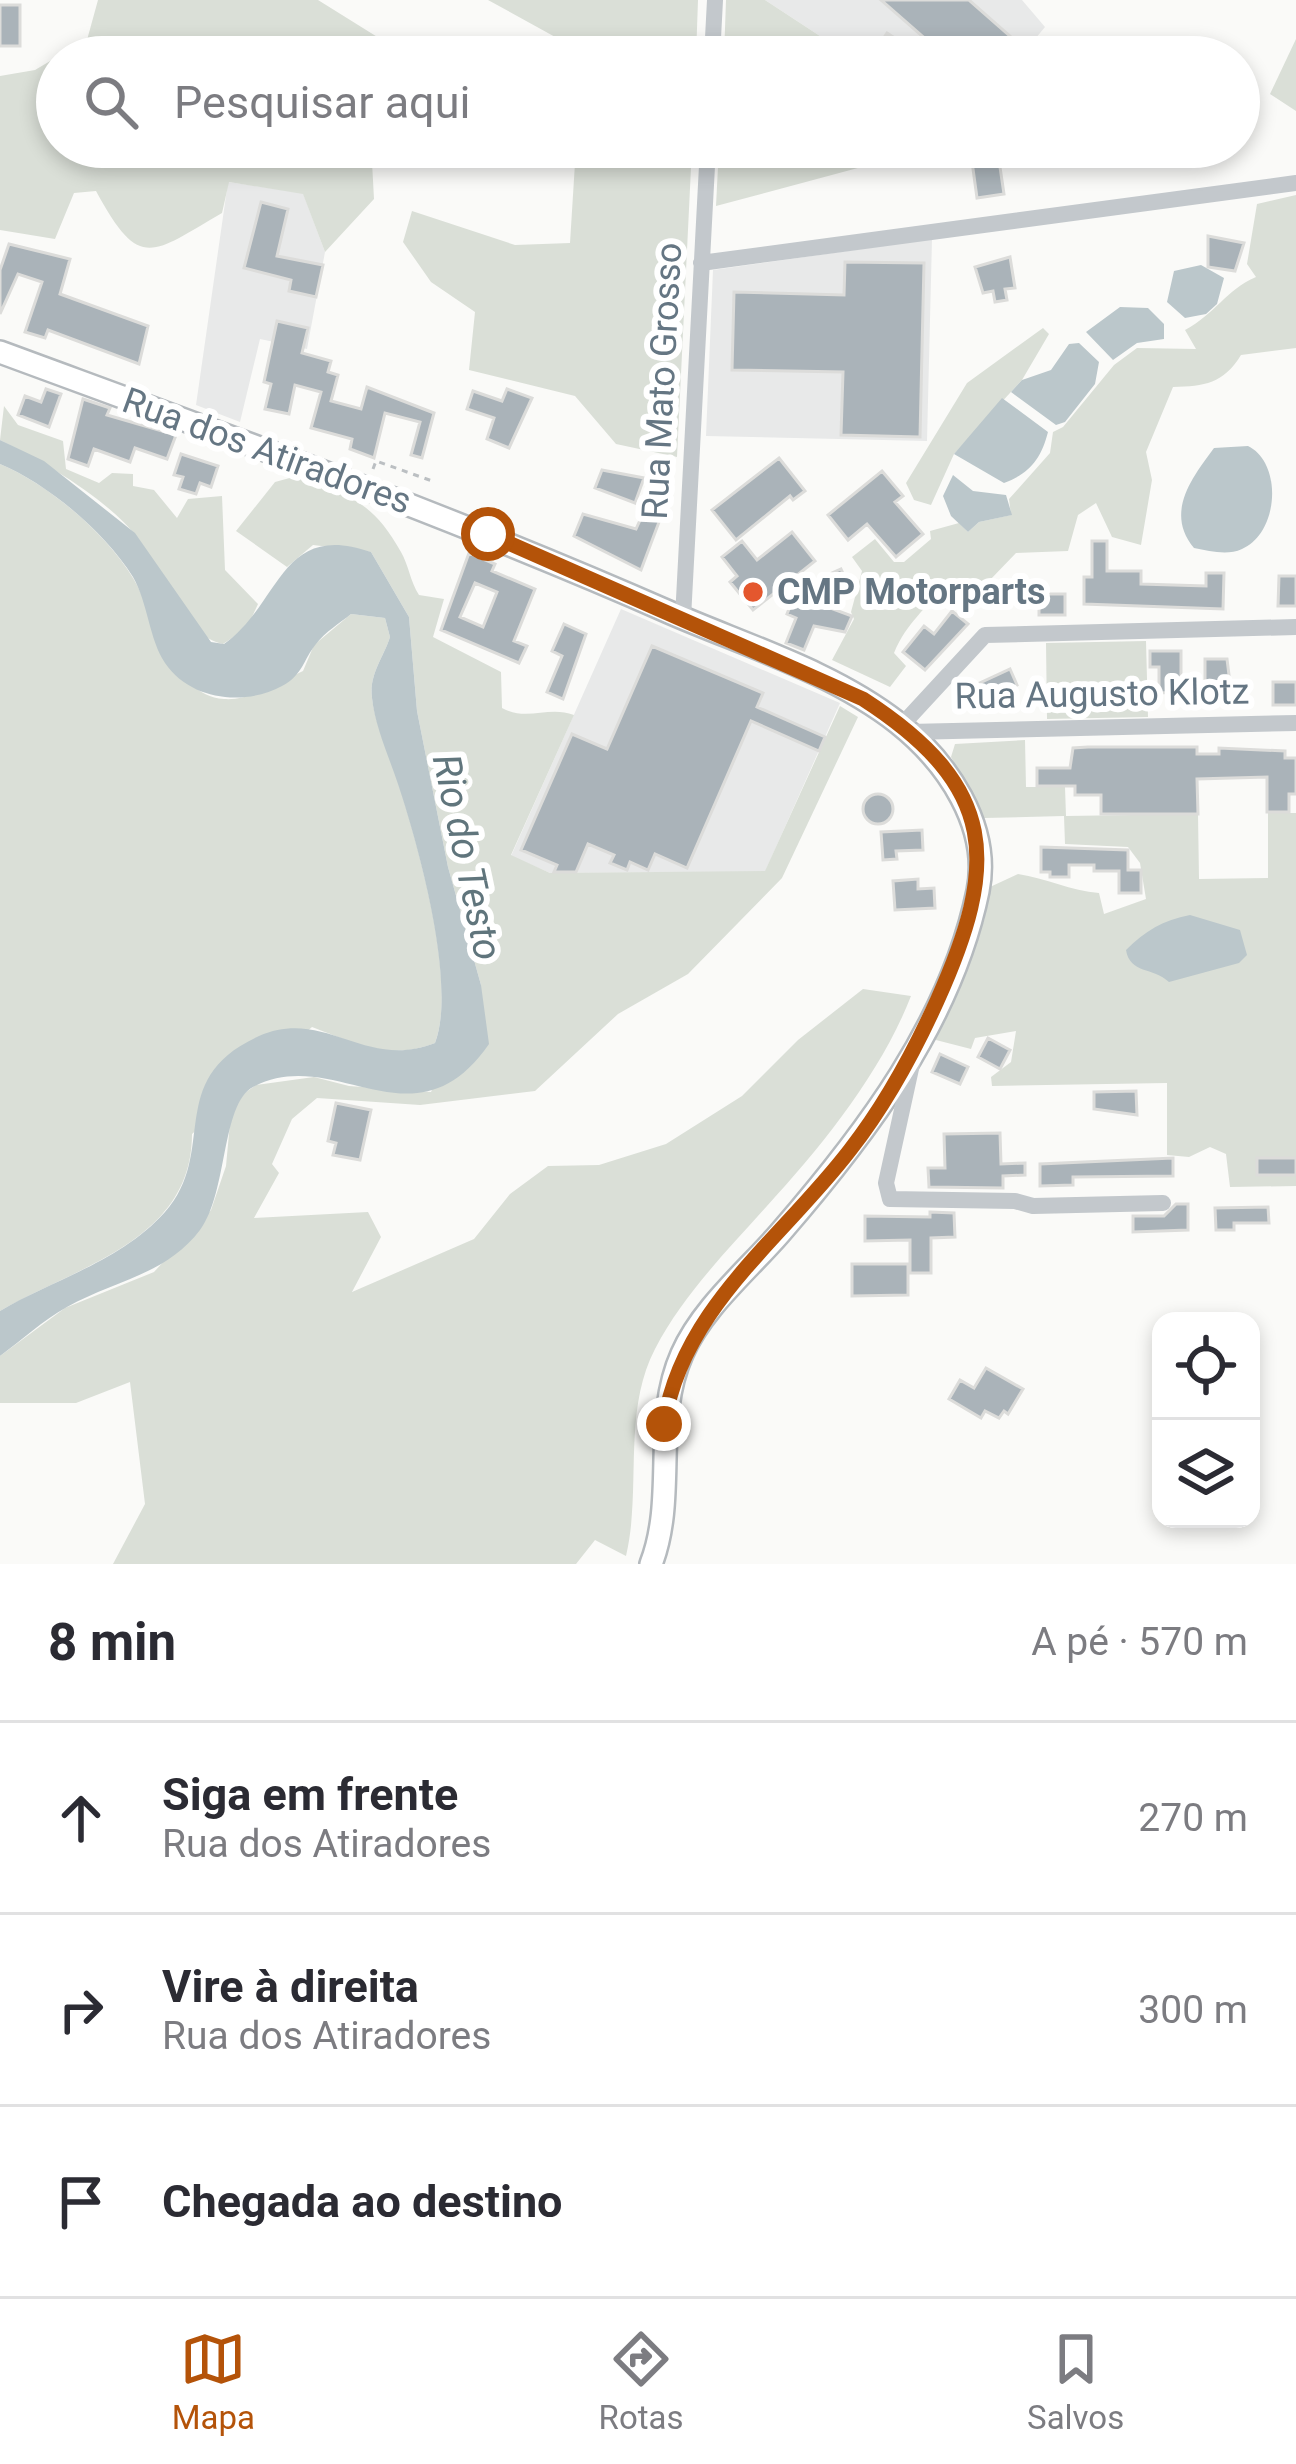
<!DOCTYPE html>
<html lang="pt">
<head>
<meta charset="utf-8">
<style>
	:root { --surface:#fff; --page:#f2f2f3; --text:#2b2b33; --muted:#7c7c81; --line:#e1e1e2; --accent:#b45309 }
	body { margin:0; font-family:Roboto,sans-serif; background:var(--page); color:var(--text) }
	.controls { position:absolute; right:36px; bottom:36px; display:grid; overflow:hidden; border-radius:24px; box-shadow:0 6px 18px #0003 }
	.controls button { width:108px; height:108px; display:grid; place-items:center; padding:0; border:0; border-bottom:3px solid var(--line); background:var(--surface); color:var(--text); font:60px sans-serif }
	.stop { position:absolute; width:36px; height:36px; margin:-27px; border:9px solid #b45309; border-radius:50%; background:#fff }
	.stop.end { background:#b45309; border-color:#fff; box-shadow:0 3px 12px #0008 }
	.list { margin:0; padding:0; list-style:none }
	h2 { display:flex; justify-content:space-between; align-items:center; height:156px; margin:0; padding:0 48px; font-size:51px }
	h2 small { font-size:39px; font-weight:400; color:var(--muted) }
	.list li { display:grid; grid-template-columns:78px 1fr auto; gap:36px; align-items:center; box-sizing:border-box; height:192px; padding:0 48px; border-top:3px solid var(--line) }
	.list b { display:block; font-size:45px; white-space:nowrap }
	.list p { margin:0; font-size:39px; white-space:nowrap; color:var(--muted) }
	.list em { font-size:39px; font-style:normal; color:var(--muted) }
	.icon { flex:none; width:66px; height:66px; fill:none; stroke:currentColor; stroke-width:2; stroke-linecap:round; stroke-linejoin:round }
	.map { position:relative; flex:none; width:1296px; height:1564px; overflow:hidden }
	.search { position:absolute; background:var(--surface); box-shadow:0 6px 18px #0003; left:36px; right:36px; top:36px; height:132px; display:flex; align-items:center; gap:30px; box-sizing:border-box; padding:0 42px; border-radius:66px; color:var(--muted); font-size:45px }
	.sheet { height:732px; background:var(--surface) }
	nav { display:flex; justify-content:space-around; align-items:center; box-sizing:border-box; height:168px; border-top:3px solid var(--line); background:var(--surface); font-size:33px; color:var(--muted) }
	nav a { display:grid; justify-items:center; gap:6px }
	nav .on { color:var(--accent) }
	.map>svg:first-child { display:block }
</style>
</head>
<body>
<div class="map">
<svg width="1296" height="1564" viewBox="0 0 1296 1564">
	<rect width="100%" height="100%" fill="#fafaf8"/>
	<path fill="#e8e9e9" d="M765 0H1022L1045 27 1020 57H852Z
		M228 182 303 193 325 252 307 349 260 339 240 422 196 405Z
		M932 239 927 441 706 436 713 270Z
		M621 609 840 703 765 872 550 873 511 856Z"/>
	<path fill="#dadfd7" d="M98 0H318L387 43V57H57L87 40Z
		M488 0H698L696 57H581V44L557 38Z
		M726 0H765L852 57H724Z
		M1296 39V111L1270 94Z
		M57 57V147H377L372 162 374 199 325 252 303 194 229 182 222 213C151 254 140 272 96 191L74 193 55 239 0 230V76L35 70Z
		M576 147H692L677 457 616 444 575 396 469 370 475 312 431 282 403 242 412 211 515 245 570 243Z
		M719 147H936L716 206Z
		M1296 195V348L1241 355C1223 384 1205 386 1173 387L1146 452 1152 480 1141 545 1112 537 1096 503 1078 515 1068 551 1016 553 989 581 942 583C925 613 908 620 894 653L906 666 890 687 832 660 854 619 851 612 862 571 852 557 875 539 894 562H904L931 539 930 531 959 523 968 532 979 522 1011 515 1009 499 1050 453 1053 432 1063 427 1114 365 1137 348 1196 349 1185 330C1215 314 1226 290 1256 277L1247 264 1257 204Z
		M1043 328 1049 334 1022 380 954 454 931 505 914 500 906 483 967 383Z
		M4 406 18 425 63 441 66 469 99 483 112 473 133 474V486L154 490 177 518 188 499 222 496 225 570 258 604 247 628 223 644C183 636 161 568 137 537 106 498 44 462 0 440Z
		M0 464C48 484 106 533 133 578 156 616 171 695 224 699 252 701 279 682 303 671L314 645 351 614 385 618 390 637C383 659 369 674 372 698 375 724 389 753 397 778 417 842 458 981 435 1043 388 1061 357 1044 312 1027L192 1134C192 1241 77 1266 0 1311Z
		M297 476C351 498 371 499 401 552 409 566 410 581 419 595L444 599 433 637 501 672 502 708C528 722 548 705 574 715L511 855 550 873 765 871 840 706 858 717 782 878 688 974 618 1014 535 1091 420 1105 317 1098 292 1119 272 1164 279 1173 254 1218 368 1212 381 1237 352 1292 474 1239 510 1194 548 1166 599 1165 666 1144 742 1096 798 1040 863 989 911 996C881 1073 822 1146 767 1206 726 1252 683 1295 655 1349 622 1413 642 1488 626 1556L595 1540 576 1564H113L145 1504 130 1382 76 1403H0V1356L65 1308 154 1272 211 1210 226 1166 230 1123 239 1097 256 1085 314 1077 349 1086 431 1092 481 985 448 867 417 711 409 617 371 552 313 545 287 567 236 531 275 482Z
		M1146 641 1148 717 1047 719 1046 643Z
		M1025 740 1026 787H1065L1066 816 1198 814 1199 879 1268 878V813H1296V1186L1230 1187 1226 1154 1210 1147 1189 1157 1167 1155V1083L992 1086 991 1077 1011 1062 1016 1031 975 1038 971 1049 932 1039 984 921 990 887 1018 874C1046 878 1071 891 1099 893L1104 914 1146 899 1140 863 1128 847 1065 844 1064 816 984 818 951 757 955 744Z"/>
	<path fill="#bbc7cb" d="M1201 265 1224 278 1217 304 1206 314 1185 318 1167 302 1174 271Z
		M1120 307 1148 308 1164 324V339L1137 343 1113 360 1086 332Z
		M1079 343 1099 362 1095 384 1065 422 1056 425 1011 392 1022 380 1051 370 1069 344Z
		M1002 398 1048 432C1041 459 1030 473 1004 483L954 454Z
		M0 440 44 461 135 533 211 642 224 644C281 604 280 520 371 552L409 617 417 711 448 867 481 985 489 1044C414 1152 335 1043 253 1087 221 1104 228 1193 200 1230 166 1275 113 1281 67 1307 43 1320 22 1340 0 1356V1311C56 1278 120 1262 165 1212 219 1151 163 1079 259 1036 325 1007 365 1071 435 1043 457 985 419 848 399 787 390 759 375 727 372 698 369 674 383 659 390 637L385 618 351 614C340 623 325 632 316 644 303 660 303 675 282 686 245 706 191 701 165 663 149 639 148 603 133 577 105 532 48 484 0 464Z
		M1248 446C1283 463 1279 533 1242 549 1227 556 1210 551 1194 548 1165 513 1191 479 1214 448Z
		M953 475 973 491 1006 495 1012 515 979 522 968 532 951 516 943 496Z
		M1190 915 1240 930 1247 955 1239 963 1169 982C1153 967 1130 974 1126 950 1145 931 1163 920 1190 915Z"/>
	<path fill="#aab3b9" stroke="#dcdcda" stroke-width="3" fill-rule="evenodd" d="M881 0H969L1010 36 991 57H946Z
		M0 5H20V46H0Z
		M887 33 924 57H871Z
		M970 147H997L1004 194 977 198Z
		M261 202 288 209 277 256 323 265 316 297 289 291 291 280 244 268Z
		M1208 236 1244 243 1235 271 1208 267Z
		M9 244 70 259 60 294 148 326 139 364 48 330 45 338 25 332 42 282 18 274 0 314V270Z
		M1010 257 1015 288 1005 289 1007 300 995 302 993 291 983 293 975 267Z
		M845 262 924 263 920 437 841 435 843 372 732 370 734 292 844 295Z
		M277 321 308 328 302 353 331 361 328 372 338 375 331 401 361 409 367 387 434 413 422 458 411 455 420 422 385 413 374 458 350 449 352 439 311 428 321 392 295 385 289 414 265 409 271 384 264 382Z
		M46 389 61 394 49 427 18 415 25 396 41 402Z
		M507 389 532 398 509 448 487 439 494 418 467 409 473 391 502 401Z
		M83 399 110 408 107 415 176 435 167 459 135 448 130 462 94 449 88 466 68 459Z
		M181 454 218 466 211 487 200 483 196 494 179 489 183 477 174 475Z
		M779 458 805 491 793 500 790 496 736 540 712 510Z
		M602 470 644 478 635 503 595 488Z
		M882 471 903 496 895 502 923 534 896 557 867 524 848 540 828 515Z
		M646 507 662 514 641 570 574 536 583 514 636 529Z
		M792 532 815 561 753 610 730 582 737 576 722 557 742 541 757 560Z
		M1092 541H1107V571H1141V584L1206 586V573H1224L1223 609 1084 604V577H1092Z
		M469 553 495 564 492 571 535 589 514 641 527 646 519 663 441 630ZM475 583 497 592 483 627 460 617Z
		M841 569 852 593 825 606 852 616 845 632 814 626 804 650 786 643 796 618 787 614 793 599 821 604 828 588 823 577Z
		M1279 576H1296V606H1278Z
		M1039 594H1065V615H1039Z
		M952 611 968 624 925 670 903 652 924 626 934 634Z
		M564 624 586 634 563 699 547 692 562 656 552 651Z
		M652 646 763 693 757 707 825 737 819 751 751 721 687 868 655 854 648 870 630 862 627 870 610 863 614 855 588 844 576 872H554L557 865 521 850 572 734 607 749Z
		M1150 651H1181V692L1159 693V667H1150Z
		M1205 659H1227L1232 699 1205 697Z
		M1010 669 1017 685 981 705 975 701 969 688Z
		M1273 682H1296V705H1273Z
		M1088 747H1197V754H1219V748L1285 751V758H1296V794H1289V812H1267V777L1197 779 1198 814H1101V795H1075V786H1037V768H1070L1073 748Z
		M863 809a15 15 0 1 1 30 0a15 15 0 1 1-30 0Z
		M922 830 923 850 896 851 897 859 883 860 881 832Z
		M1041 847 1128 850V870H1141V893H1119V871H1094V865H1069V877H1050V872H1041Z
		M918 879V889L934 888 935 908 895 910 893 881Z
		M988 1038 1010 1050 1000 1069 978 1057Z
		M940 1054 968 1067 960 1084 932 1072Z
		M1136 1091 1137 1115 1094 1109V1092Z
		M336 1103 371 1110 360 1160 333 1155 336 1143 328 1141Z
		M1000 1133 1001 1164 1025 1163V1175L1003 1176V1188L929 1187 928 1168H945L944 1134Z
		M1173 1158V1176L1073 1177V1185L1040 1186V1164Z
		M1257 1158H1296V1175H1257Z
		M1176 1204H1188V1230L1133 1232V1216H1164Z
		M1268 1207 1269 1223H1234V1230H1216L1215 1208Z
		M930 1212 954 1213 955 1237 931 1238V1273H910V1240L865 1241V1216L930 1217Z
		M852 1264H908V1295L852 1296Z
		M986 1368 1023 1389 1008 1414 1004 1411 999 1418 985 1411 981 1418 949 1399 960 1380 974 1388Z"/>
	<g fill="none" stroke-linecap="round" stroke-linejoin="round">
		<g stroke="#b5babe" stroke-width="26">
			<path id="major" d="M0 352C225 435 451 516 671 613 747 646 833 672 898 723 947 762 991 826 978 891 951 1022 865 1135 780 1233 748 1270 702 1308 682 1354 652 1421 677 1497 651 1564"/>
		</g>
		<path stroke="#bbbfc2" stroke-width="3" stroke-dasharray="6 6" stroke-linecap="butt" d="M373 469 376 461 435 482"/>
		<path stroke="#c3c8cc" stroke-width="16" d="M712 57 715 0
			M701 263 1296 183
			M683 618 708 147
			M901 726 985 635 1296 627
			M909 732 1296 723
			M914 1055 886 1183 890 1199 1015 1201 1033 1206 1163 1203"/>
		<use href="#major" stroke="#fff" stroke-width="21"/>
	</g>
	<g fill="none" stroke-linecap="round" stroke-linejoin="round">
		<path stroke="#b45309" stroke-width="15" d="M488 534 863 699C999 787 999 863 937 1001 913 1054 886 1104 850 1150 782 1239 682 1308 664 1424"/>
	</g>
	<circle fill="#e4572e" stroke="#fff" stroke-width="4.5" cx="753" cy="592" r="12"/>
	<g text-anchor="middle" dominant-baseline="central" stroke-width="12" stroke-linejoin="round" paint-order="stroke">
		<g font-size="36" fill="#657683" stroke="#fff">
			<text transform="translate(662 381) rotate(-87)">Rua Mato Grosso</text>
			<text transform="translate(267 451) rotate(20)">Rua dos Atiradores</text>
			<text transform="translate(1102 694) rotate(-1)">Rua Augusto Klotz</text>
		</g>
		<g font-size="36" font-weight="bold" fill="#657683" stroke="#fff" text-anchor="start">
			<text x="777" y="592">CMP Motorparts</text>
		</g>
		<g font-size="39" font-style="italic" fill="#60757c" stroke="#fff">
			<text transform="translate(467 857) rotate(78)">Rio do Testo</text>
		</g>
	</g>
</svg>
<div class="controls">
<button><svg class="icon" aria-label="locate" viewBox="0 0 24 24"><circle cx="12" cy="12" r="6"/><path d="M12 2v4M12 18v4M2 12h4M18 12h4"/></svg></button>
<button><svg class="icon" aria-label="layers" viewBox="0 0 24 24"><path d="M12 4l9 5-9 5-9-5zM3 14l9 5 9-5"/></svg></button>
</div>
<div class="stop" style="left:488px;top:534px"></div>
<div class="stop end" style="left:664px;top:1424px"></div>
<div class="search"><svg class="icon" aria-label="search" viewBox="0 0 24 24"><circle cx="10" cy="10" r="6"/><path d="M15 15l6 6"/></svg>Pesquisar aqui</div>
</div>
<section class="sheet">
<h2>8 min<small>A pé · 570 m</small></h2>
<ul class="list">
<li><svg class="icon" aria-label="ahead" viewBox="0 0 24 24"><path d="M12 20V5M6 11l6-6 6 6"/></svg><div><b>Siga em frente</b><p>Rua dos Atiradores</p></div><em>270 m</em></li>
<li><svg class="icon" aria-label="right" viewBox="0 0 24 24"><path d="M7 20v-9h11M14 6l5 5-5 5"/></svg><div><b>Vire à direita</b><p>Rua dos Atiradores</p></div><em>300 m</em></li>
<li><svg class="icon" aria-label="arrive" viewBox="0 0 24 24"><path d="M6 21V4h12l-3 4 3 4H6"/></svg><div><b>Chegada ao destino</b></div></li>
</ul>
</section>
<nav>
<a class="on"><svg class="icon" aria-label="map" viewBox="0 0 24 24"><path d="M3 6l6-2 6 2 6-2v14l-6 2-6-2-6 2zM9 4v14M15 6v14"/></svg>Mapa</a>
<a><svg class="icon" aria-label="directions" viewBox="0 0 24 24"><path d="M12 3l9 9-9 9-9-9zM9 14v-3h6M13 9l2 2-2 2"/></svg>Rotas</a>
<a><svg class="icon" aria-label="saved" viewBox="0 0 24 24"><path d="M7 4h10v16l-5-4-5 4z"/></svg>Salvos</a>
</nav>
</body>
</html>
